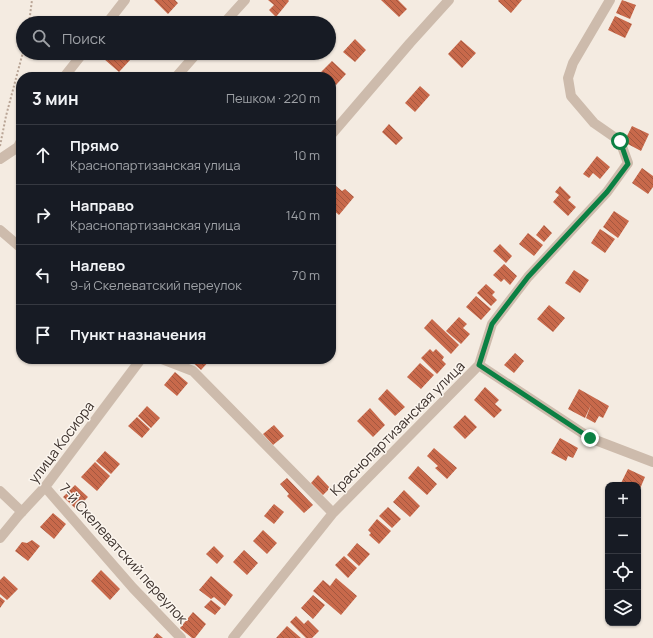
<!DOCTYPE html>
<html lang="ru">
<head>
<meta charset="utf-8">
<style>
	:root { --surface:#171b24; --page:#20242c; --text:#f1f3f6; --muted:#9ea1a6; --line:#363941 }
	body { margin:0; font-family:Manrope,sans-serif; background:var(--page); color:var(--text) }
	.controls { position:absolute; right:12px; bottom:12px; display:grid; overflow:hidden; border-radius:8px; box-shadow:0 1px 3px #0004 }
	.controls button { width:36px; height:36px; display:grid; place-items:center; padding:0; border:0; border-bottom:1px solid var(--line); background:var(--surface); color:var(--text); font:20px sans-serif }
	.stop { position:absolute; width:12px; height:12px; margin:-9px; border:3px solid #0b8043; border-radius:50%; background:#fff }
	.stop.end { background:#0b8043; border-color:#fff; box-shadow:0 1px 4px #0008 }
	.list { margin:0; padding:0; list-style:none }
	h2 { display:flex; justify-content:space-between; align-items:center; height:52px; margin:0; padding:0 16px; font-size:17px }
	h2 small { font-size:13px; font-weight:400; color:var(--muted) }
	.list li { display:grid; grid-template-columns:26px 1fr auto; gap:12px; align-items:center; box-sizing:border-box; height:60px; padding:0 16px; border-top:1px solid var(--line) }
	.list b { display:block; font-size:15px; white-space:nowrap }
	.list p { margin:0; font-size:13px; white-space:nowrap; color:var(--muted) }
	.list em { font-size:13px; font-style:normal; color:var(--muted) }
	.icon { flex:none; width:22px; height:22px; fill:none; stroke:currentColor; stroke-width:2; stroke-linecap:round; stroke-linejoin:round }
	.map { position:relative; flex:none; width:653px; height:638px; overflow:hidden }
	.search { position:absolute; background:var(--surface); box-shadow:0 1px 3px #0004; left:16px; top:16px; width:320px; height:44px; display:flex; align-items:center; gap:10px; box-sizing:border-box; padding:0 14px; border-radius:22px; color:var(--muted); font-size:15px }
	.panel { position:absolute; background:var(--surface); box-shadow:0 1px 3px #0004; left:16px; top:72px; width:320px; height:292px; border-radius:16px }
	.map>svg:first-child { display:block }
</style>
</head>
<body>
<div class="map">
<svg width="653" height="638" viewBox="0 0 653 638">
	<defs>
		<pattern id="building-back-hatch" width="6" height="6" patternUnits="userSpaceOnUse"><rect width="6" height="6" fill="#c8694b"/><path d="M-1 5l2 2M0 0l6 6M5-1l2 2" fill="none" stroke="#a4573f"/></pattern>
	</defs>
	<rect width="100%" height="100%" fill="#f4ebe1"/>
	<path fill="url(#building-back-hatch)" d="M154 0H175L178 3 168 14Z
		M268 0H288L289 1 276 17 269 10 274 5Z
		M381 0H398L407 9 399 17Z
		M499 0H522L511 13 498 1Z
		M622 0 636 5 630 19 616 13Z
		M615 16 632 24 625 38 608 30Z
		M141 18 146 23H137Z
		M355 39 366 50 355 62 343 52Z
		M461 40 476 53 462 68 448 54Z
		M110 53H125L131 59 119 72 104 59Z
		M332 61 346 74 336 85 331 81V77H327L321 72Z
		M420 86 430 95 415 112 405 103Z
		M389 124 403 138 396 145 382 132Z
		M632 126 649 134 641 151 624 142Z
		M597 156 610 167 600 179 593 173 589 178 583 174Z
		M642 168 653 176V187L648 194 632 183Z
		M336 186 342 191 345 189 354 197 339 215 331 208V192Z
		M560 186 571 197 568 200 576 207 568 216 553 202 559 195 555 192Z
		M614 211 629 221 618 238 603 227Z
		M331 212 335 215 331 220Z
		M544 225 552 233 544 242 536 235Z
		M600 229 615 239 605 253 591 243Z
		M528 233 543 245 534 256 519 244Z
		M500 244 512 256 506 263 493 251Z
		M504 264 517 276 510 285 504 279 501 282 493 275Z
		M574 270 589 280 580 293 565 283Z
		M486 284 495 292 492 295 497 300 491 306 477 293Z
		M476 296 491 309 481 320 466 307Z
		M549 305 565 318 553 332 537 319Z
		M459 317 467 324 463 328 470 334 461 344 446 331Z
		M432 319 459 345 451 354 424 328Z
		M430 349 433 352 436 349 444 357 442 360 446 364 437 374 421 358Z
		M515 353 524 361 514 373 504 365Z
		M189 359H211L201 370Z
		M420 363 434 375 421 389 407 377Z
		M175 372 188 383 177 396 164 385Z
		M485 387 499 400 495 404 502 410 494 418 474 400Z
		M387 389 405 407 395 416 378 399Z
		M579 389 609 406 603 418 599 416 595 423 586 418 591 405 585 418 568 409Z
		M147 406 160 418 151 428 138 416Z
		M370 408 385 425 373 437 357 421Z
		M465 415 477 427 465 439 453 427Z
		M137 417 150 429 142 438 128 426Z
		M274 425 284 436 273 445 263 434Z
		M560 438 578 448 573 458 568 456 566 461 551 453Z
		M434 448 457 468 447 479 435 468 438 466 427 456Z
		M105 451 120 464 111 474 96 461Z
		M95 462 110 476 97 491 81 477Z
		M418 466 437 484 427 495 408 478Z
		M628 469 645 477 639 491 638 485H626L621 483Z
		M318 475 330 488 323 495 311 483Z
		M287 478 313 505 304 513 287 496 289 494 280 484Z
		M75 485 88 497 76 509 63 497Z
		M404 490 420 506 410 517 393 502Z
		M274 504 284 512 274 524 264 516Z
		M388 507 401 519 392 528 379 516Z
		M53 513 66 524 54 539 40 527Z
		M377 519 391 531 379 544 369 535 371 533 368 530Z
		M263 530 277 543 267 554 253 541Z
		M32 540 40 546 28 561 15 551 22 542 27 543Z
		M357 543 370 554 359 566 347 555Z
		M214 546 224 556 217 564 206 554Z
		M244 550 258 563 247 575 233 562Z
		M344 556 357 568 348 578 335 565Z
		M101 570 120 589 110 600 91 581Z
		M4 576 18 589 7 600 0 594V580Z
		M211 576 233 595 225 606 214 597 211 599 199 590Z
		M336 578 357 596 341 615 313 591 323 580 330 586Z
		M313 595 325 605 313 619 301 608Z
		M0 597 5 601 0 608Z
		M211 600 221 608 215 615 204 607Z
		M193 612 206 624 195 638H192L180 628Z
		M296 616 304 624 308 620 319 631 312 638H306L290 622Z
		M287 626 301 638H276Z
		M157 633 163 638H153Z"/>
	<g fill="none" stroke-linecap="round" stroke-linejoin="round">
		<path stroke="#b9a596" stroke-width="2" stroke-dasharray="2 2" stroke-linecap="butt" d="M29 23 32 0
			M0 146 6 116 23 52"/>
		<path stroke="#cdbbac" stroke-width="10" d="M107 23 125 0
			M224 23 245 0
			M64 77 83 53
			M176 77 197 53
			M331 135 410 43 449 0
			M0 159 18 147 21 141
			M0 230 21 248
			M162 359 193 371 333 513
			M479 365 590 438 653 462
			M45 487 133 588 181 638
			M0 491 22 512
			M0 538 18 516 45 487 141 359
			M233 638 333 513 479 365 492 324 528 277 607 192 628 163 620 141 594 123 571 96 568 78 573 63 610 0"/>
	</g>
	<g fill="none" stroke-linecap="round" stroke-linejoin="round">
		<path stroke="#0b8043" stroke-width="5" d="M590 438 479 365 492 324 528 277 607 192 628 164 620 141"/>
	</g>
	<g text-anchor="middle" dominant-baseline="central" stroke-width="3" stroke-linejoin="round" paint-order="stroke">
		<g font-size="14" fill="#3b302b" stroke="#fbf5ee">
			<text transform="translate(397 428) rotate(-45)">Краснопартизанская улица</text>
			<text transform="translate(61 442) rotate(-53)">улица Косиора</text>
			<text transform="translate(124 553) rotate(48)">7-й Скелеватский переулок</text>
		</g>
	</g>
</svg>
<div class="controls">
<button>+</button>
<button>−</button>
<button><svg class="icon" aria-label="locate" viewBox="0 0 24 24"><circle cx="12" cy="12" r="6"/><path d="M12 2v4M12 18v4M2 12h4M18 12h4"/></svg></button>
<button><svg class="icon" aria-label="layers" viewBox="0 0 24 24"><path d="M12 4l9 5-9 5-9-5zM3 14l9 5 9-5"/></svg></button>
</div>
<div class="stop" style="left:620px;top:141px"></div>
<div class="stop end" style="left:590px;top:438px"></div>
<div class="search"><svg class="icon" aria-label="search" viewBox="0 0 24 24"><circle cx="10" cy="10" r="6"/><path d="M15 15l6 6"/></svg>Поиск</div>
<section class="panel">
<h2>3 мин<small>Пешком · 220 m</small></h2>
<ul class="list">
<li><svg class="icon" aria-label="ahead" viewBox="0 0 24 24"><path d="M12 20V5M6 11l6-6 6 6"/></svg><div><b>Прямо</b><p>Краснопартизанская улица</p></div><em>10 m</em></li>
<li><svg class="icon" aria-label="right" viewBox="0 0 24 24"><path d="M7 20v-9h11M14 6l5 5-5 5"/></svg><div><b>Направо</b><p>Краснопартизанская улица</p></div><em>140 m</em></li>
<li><svg class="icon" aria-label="left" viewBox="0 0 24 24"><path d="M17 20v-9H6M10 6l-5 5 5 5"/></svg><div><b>Налево</b><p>9-й Скелеватский переулок</p></div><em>70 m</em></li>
<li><svg class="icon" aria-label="arrive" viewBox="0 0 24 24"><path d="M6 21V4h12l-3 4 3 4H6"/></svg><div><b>Пункт назначения</b></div></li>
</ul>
</section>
</div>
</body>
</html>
